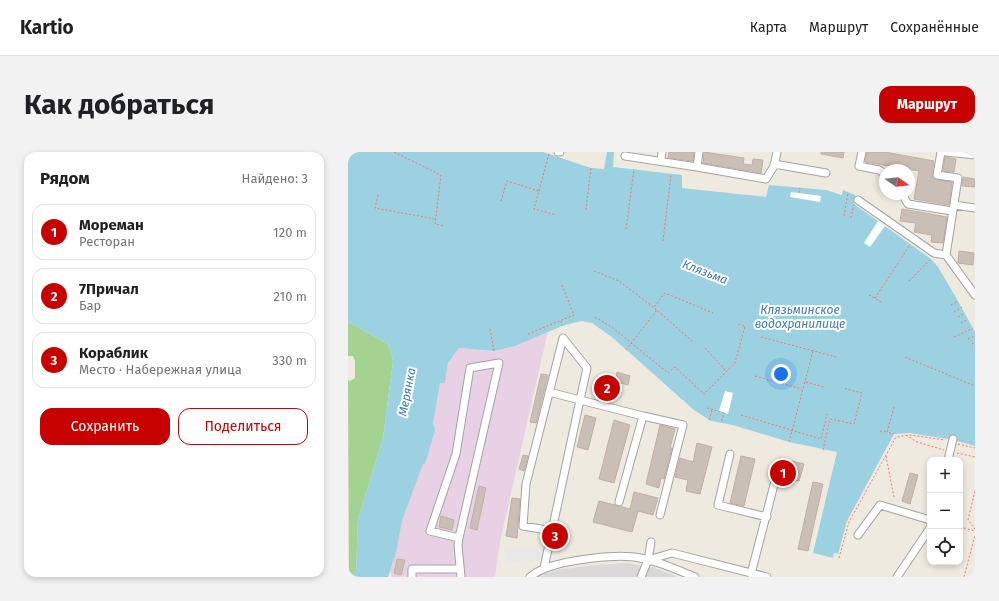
<!DOCTYPE html>
<html lang="ru">
<head>
<meta charset="utf-8">
<style>
	:root { --surface:#fff; --page:#f2f2f2; --text:#202124; --muted:#757577; --line:#e0e0e0; --accent:#c70100 }
	body { margin:0; font-family:"Fira Sans",sans-serif; background:var(--page); color:var(--text) }
	.controls { position:absolute; right:12px; bottom:12px; display:grid; overflow:hidden; border-radius:8px; box-shadow:0 2px 6px #0003 }
	.controls button { width:36px; height:36px; display:grid; place-items:center; padding:0; border:0; border-bottom:1px solid var(--line); background:var(--surface); color:var(--text); font:20px sans-serif }
	.compass { position:absolute; left:531px; top:12px; width:36px; height:36px; border-radius:50%; background:var(--surface); box-shadow:0 2px 6px #0003; rotate:104deg }
	.you { position:absolute; left:433px; top:222px; width:14px; height:14px; margin:-10px; border:3px solid #fff; border-radius:50%; background:#1a73e8; box-shadow:0 0 0 6px #1a73e833 }
	.badge { display:grid; place-items:center; width:26px; height:26px; border-radius:50%; background:var(--accent); color:#fff; font-size:13px; font-weight:700 }
	.pin { position:absolute; translate:-50% -50%; border:2px solid #fff; box-shadow:0 1px 4px #0006 }
	.list { margin:0; padding:0; list-style:none }
	h2 { display:flex; justify-content:space-between; align-items:center; height:52px; margin:0; padding:0 16px; font-size:17px }
	h2 small { font-size:13px; font-weight:400; color:var(--muted) }
	.list li { display:grid; grid-template-columns:26px 1fr auto; gap:12px; align-items:center; box-sizing:border-box; height:56px; margin:0 8px 8px; padding:0 8px; border:1px solid var(--line); border-radius:12px }
	.list b { display:block; font-size:15px; white-space:nowrap }
	.list p { margin:0; font-size:13px; white-space:nowrap; color:var(--muted) }
	.list em { font-size:13px; font-style:normal; color:var(--muted) }
	.actions { display:flex; gap:8px; padding:12px 16px }
	.actions a { flex:1; padding:9px 0; border:1px solid var(--accent); border-radius:12px; text-align:center; font-size:14px; color:var(--accent) }
	.actions .main { background:var(--accent); color:#fff }
	.icon { flex:none; width:22px; height:22px; fill:none; stroke:currentColor; stroke-width:2; stroke-linecap:round; stroke-linejoin:round }
	.map { position:relative; flex:none; width:627px; height:425px; overflow:hidden; border-radius:12px }
	header { display:flex; align-items:center; gap:24px; box-sizing:border-box; height:56px; padding:0 20px; background:var(--surface); border-bottom:1px solid var(--line) }
	header strong { font-size:19px }
	nav { display:flex; gap:22px; margin-inline-start:auto; font-size:14px }
	.intro { display:flex; align-items:center; justify-content:space-between; box-sizing:border-box; height:96px; padding:0 24px }
	h1 { margin:0; font-size:28px }
	.button { padding:10px 18px; border-radius:12px; background:var(--accent); color:#fff; font-size:14px; font-weight:700 }
	main { display:flex; gap:24px; padding:0 24px }
	aside { flex:1; background:var(--surface); border-radius:12px; box-shadow:0 2px 6px #0003 }
	.map>svg:first-child { display:block }
</style>
</head>
<body>
<header>
<strong>Kartio</strong>
<nav><a>Карта</a><a>Маршрут</a><a>Сохранённые</a></nav>
</header>
<div class="intro"><h1>Как добраться</h1><a class="button">Маршрут</a></div>
<main>
<aside>
<h2>Рядом<small>Найдено: 3</small></h2>
<ul class="list">
<li><span class="badge">1</span><div><b>Мореман</b><p>Ресторан</p></div><em>120 m</em></li>
<li><span class="badge">2</span><div><b>7Причал</b><p>Бар</p></div><em>210 m</em></li>
<li><span class="badge">3</span><div><b>Кораблик</b><p>Место · Набережная улица</p></div><em>330 m</em></li>
</ul>
<div class="actions"><a class="main">Сохранить</a><a>Поделиться</a></div>
</aside>
<div class="map">
<svg width="627" height="425" viewBox="0 0 627 425">
	<rect width="100%" height="100%" fill="#eeeae0"/>
	<path fill="#dad8d8" d="M280 411 307 416 330 425H189L192 423 210 418 247 413Z"/>
	<path fill="#e8d1e4" d="M200 179 152 390 147 425H44L42 419 48 401 54 369 75 311 77 312 92 230H97L100 211 111 196 146 199 167 194Z"/>
	<path fill="#a3d291" d="M0 170 40 192 45 209 35 286 10 367 8 422 1 425 0 228 2 229 7 226V209L5 204H0Z"/>
	<path fill="#e8e8e8" d="M194 395 195 404 187 408 159 410 156 397Z"/>
	<path fill="#9cd1e1" d="M0 0H195L243 16 256 17 259 0H266L265 15 334 23V36L418 45 421 33 478 38 494 43 495 38 507 43 506 52 583 107 590 115 610 149 627 180V294L609 289V287L601 285 600 287 561 281 546 282 499 369 490 402 486 401 485 406 465 401 489 300 441 290 385 273 363 269 346 258 265 186 244 171 233 169 214 174 167 194 146 199 111 196 100 211 97 231H92L85 271 87 278 77 312H75L54 369 48 401 40 425H1L8 421 10 367 35 286 45 209 40 192 0 170Z"/>
	<path fill="#fff" d="M443 40 473 44 472 50 442 45Z
		M530 69 537 74 522 95 516 91Z
		M377 239 385 241 380 262 371 259Z"/>
	<path fill="#cabfb6" stroke="#c1afa1" d="M321 0H346L345 9 320 6Z
		M356 0 396 6 395 12 404 13 405 7 415 8 413 21 355 11Z
		M473 0H496L495 6 473 2Z
		M519 0H537L586 9 584 22 586 27 604 30 601 53 566 47 571 19 517 10Z
		M597 5 608 7 606 20 595 19Z
		M615 25 627 27V35L614 34Z
		M554 57 599 65 595 91 583 90 584 83 566 80 568 71 552 69Z
		M611 99 626 101 625 113 610 111Z
		M269 220 282 224 280 233 266 229 263 244 254 242 259 222 268 225Z
		M193 222 200 223 188 271 182 270Z
		M237 263 248 266 240 298 229 295Z
		M266 268 282 273 266 331 251 327Z
		M312 273 327 277 322 296H324L316 327 313 326 311 336 298 332Z
		M349 291 364 295 352 342 338 339 340 328 327 325 332 306 345 310Z
		M175 303 180 304 176 319 171 317Z
		M393 304 407 307 396 354 382 351Z
		M432 306 456 312 451 329 428 323Z
		M562 321 570 323 562 352 554 349Z
		M465 330 475 332 460 399 450 397Z
		M131 334 138 336 129 378 122 376Z
		M286 340 310 346 305 363 290 359 284 380 245 370 251 349 282 357Z
		M164 346 172 347 169 386 158 384Z
		M93 364 106 368 104 378 91 375Z
		M49 407 57 408 53 423 46 421Z"/>
	<g fill="none" stroke-linecap="round" stroke-linejoin="round">
		<g stroke="#a3a3a3" stroke-width="9">
			<path id="minor" d="M210 0H212
				M351 0 349 15 418 27 426 14 429 0
				M514 0 511 14 531 18 537 22
				M598 0 627 3
				M277 4 349 15
				M313 9 314 0
				M426 12 478 21
				M554 42 560 52 604 59
				M510 48 586 101 598 103 610 26 589 23 593 0
				M606 53 627 56
				M598 103 627 143
				M201 240 232 248 239 216 215 186 178 332 175 374 205 379
				M295 264 335 273 312 363
				M382 302 370 353 419 365
				M600 308 605 287
				M510 383 532 353 582 368
				M111 386 82 379 108 302 122 216 151 211 111 386 110 393 113 425
				M300 408 324 401 419 425
				M196 416 232 248 295 264 271 350
				M403 422 427 329
				M64 425V417H112
				M182 425C187 421 192 418 198 416 219 408 270 401 292 406 311 409 329 418 347 425
				M293 425 300 408 303 390
				M549 425 582 376"/>
		</g>
		<path stroke="#ff7260" stroke-width="1" stroke-dasharray="2 2" stroke-linecap="butt" d="M46 0 93 23 87 72 97 74
			M201 2 186 57 208 63
			M451 41 452 36
			M30 43 27 56 87 67
			M153 49 159 29 191 39
			M238 58 243 16
			M496 64 500 40
			M503 66 506 52
			M278 77 286 17
			M315 89 323 22
			M246 119 271 129 305 155
			M561 129 583 107
			M521 143 535 151
			M527 146 562 93
			M603 153 610 149
			M308 158 306 155 317 141 365 161
			M606 160 614 155
			M247 165 265 176 320 221 327 215 356 242 387 211 397 174 389 172
			M610 165 617 161
			M213 169 214 174
			M613 171 620 167
			M142 177 146 199
			M180 182 226 163 213 131
			M413 185 488 205
			M606 185 625 176
			M620 187 627 184
			M624 192 627 190
			M357 196 378 219
			M278 198 309 158 345 190
			M557 205 627 234
			M407 224 454 237
			M458 230 476 235
			M546 255 539 280 546 282
			M359 256 376 261 373 271
			M393 263 473 287 479 262
			M361 268 364 258
			M532 279 539 280
			M558 283 569 290 596 298
			M441 290 465 199
			M610 292 627 296
			M475 298 482 267 506 272 514 241 495 236
			M609 301 627 305
			M538 304 546 345
			M627 339 620 368 627 377
			M612 375 627 379
			M491 406 501 370 548 285 562 283 597 288
			M616 425 627 383"/>
		<use href="#minor" stroke="#fff" stroke-width="7"/>
	</g>
	<g text-anchor="middle" dominant-baseline="central" stroke-width="4" stroke-linejoin="round" paint-order="stroke">
		<g font-size="12" font-style="italic" fill="#4079b3" stroke="#fff">
			<text transform="translate(357 120) rotate(21)">Клязьма</text>
			<text x="452" y="158">Клязьминское<tspan x="452" dy="14">водохранилище</tspan></text>
			<text transform="translate(59 240) rotate(-79)">Мерянка</text>
		</g>
	</g>
</svg>
<div class="controls">
<button>+</button>
<button>−</button>
<button><svg class="icon" aria-label="locate" viewBox="0 0 24 24"><circle cx="12" cy="12" r="6"/><path d="M12 2v4M12 18v4M2 12h4M18 12h4"/></svg></button>
</div>
<svg class="compass" viewBox="-18 -18 36 36"><path d="M0-13l5 13h-10z" fill="#e53935"/><path d="M0 13l5-13h-10z" fill="#757577"/></svg>
<div class="you"></div>
<div class="pin badge" style="left:435px;top:321px">1</div>
<div class="pin badge" style="left:259px;top:236px">2</div>
<div class="pin badge" style="left:207px;top:384px">3</div>
</div>
</main>
</body>
</html>
